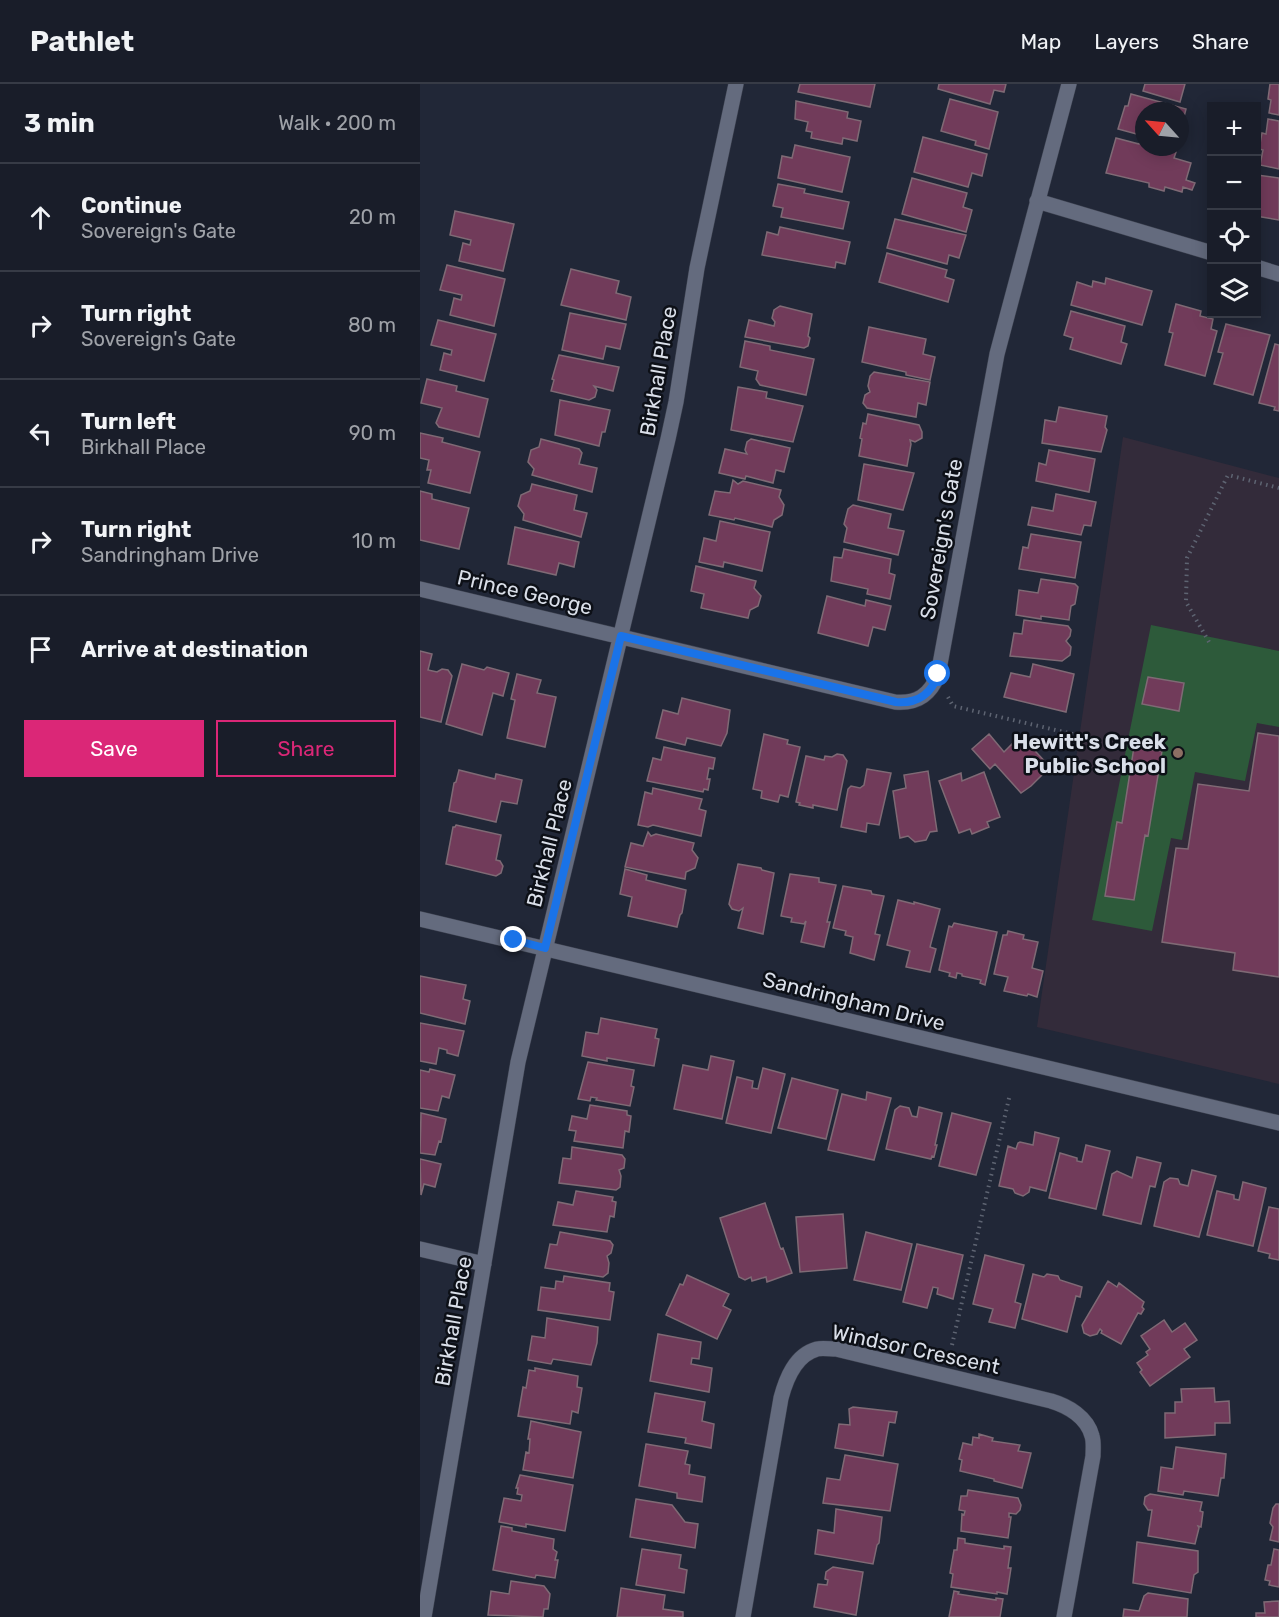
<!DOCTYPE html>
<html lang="en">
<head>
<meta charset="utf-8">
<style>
	:root { --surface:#191d29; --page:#222631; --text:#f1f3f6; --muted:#9fa2a8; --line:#373b46; --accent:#db2777 }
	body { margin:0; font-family:Rubik,sans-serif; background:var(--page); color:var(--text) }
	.controls { position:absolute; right:18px; top:18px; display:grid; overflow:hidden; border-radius:0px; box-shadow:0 3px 15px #0003 }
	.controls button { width:54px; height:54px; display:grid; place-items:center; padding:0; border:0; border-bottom:2px solid var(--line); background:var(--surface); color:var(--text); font:30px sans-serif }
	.compass { position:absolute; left:715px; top:18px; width:54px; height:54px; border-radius:50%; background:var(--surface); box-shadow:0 3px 15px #0003; rotate:297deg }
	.stop { position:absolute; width:18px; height:18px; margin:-14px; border:4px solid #1a73e8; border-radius:50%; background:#fff }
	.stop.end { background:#1a73e8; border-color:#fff; box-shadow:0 2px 6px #0008 }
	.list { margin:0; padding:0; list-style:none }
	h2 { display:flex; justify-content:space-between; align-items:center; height:78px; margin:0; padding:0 24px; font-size:26px }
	h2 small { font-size:20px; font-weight:400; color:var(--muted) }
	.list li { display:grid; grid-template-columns:39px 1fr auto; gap:18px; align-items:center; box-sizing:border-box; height:108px; padding:0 24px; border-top:2px solid var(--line) }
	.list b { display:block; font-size:22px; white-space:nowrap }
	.list p { margin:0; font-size:20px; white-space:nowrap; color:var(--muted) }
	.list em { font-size:20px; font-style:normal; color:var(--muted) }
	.actions { display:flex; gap:12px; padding:18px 24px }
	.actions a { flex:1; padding:14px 0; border:2px solid var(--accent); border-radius:0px; text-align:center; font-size:21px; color:var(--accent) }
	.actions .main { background:var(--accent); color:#fff }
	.icon { flex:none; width:33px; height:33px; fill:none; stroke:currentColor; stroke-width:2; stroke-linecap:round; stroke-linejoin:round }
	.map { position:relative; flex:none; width:859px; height:1533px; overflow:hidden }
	header { display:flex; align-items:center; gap:36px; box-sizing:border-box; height:84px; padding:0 30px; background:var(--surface); border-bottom:2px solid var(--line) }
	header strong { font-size:28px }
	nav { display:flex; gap:33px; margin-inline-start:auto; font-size:21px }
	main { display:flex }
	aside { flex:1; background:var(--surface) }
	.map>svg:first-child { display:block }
</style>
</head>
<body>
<header>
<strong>Pathlet</strong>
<nav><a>Map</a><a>Layers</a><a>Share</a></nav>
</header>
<main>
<aside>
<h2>3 min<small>Walk · 200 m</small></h2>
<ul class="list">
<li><svg class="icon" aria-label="ahead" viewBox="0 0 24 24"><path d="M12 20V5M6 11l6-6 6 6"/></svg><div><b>Continue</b><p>Sovereign's Gate</p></div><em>20 m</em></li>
<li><svg class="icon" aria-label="right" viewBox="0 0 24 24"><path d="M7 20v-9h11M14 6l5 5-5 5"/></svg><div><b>Turn right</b><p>Sovereign's Gate</p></div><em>80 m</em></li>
<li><svg class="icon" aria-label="left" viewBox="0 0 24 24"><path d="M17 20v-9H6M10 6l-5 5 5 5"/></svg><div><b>Turn left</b><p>Birkhall Place</p></div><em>90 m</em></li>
<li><svg class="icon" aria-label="right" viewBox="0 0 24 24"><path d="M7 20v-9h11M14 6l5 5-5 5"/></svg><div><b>Turn right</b><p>Sandringham Drive</p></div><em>10 m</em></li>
<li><svg class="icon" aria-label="arrive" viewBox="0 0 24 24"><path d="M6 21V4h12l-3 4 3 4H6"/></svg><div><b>Arrive at destination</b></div></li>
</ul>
<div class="actions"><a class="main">Save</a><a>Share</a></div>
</aside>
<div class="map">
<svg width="859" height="1533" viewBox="0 0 859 1533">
	<rect width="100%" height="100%" fill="#212737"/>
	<path fill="#332b3a" d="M703 353 859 394V1000L617 943Z"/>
	<path fill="#2d5a3a" d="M731 541 859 567V643L837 639 825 697 775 688 762 756 751 754 732 847 672 836Z"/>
	<path fill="#713b5a" stroke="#7f6a75" stroke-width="1.5" d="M380 0H455L450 23 378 8Z
		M519 0H586L584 8 574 6 570 20 518 5Z
		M725 0H765L760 18 723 7Z
		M850 0H859V31L849 29 851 16 848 15Z
		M711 10 766 25 760 48V27H724V52L698 45 705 22H708Z
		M530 15 578 28 569 65 555 61 556 57 521 47Z
		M376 17 428 28 427 34 441 37 437 57 423 54 422 60 391 54 392 48 386 47 388 38 375 35Z
		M848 35 859 37V85L840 81 843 66 839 65 842 49 846 50Z
		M503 53 567 70 562 92 552 89 548 103 494 88Z
		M696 54 719 60 720 58 724 59V63H738L756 68 754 74 771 79 766 96 775 99 772 106 763 103 762 108 745 103 744 107 729 103V99L686 89Z
		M375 61 430 73 422 108 358 94 362 72 372 74Z
		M837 91 859 94V136L836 132Z
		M492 94 547 109 543 123 552 126 546 148 482 130Z
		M358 100 385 105 384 109 429 118 423 145 361 133 363 124 353 122Z
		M35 127 94 140 83 187 39 177 43 159 50 161 51 156 30 151Z
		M475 135 546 151 539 174 529 171 527 180 467 164Z
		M360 143 430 158 425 180 416 178 415 184 342 171 347 148 358 151Z
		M467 169 527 186 525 193 534 196 528 218 459 198Z
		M27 181 85 195 74 242 30 231 34 214 41 216 42 211 20 206Z
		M151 185 199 197 196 209 211 213 206 236 141 221Z
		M686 194 732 207 722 241 651 221 657 198 672 203 673 197 685 200Z
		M756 220 781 227 780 232 793 235 791 245 797 247 785 292 745 281 753 249 749 248Z
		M360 222 392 230 388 252 390 254 388 262 384 264 325 253 329 236 354 242 355 238 352 234 354 226Z
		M651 227 705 242 701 258 707 260 701 280 650 265 653 254 644 251Z
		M150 229 206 240 200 265 186 262 183 275 142 266Z
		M18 236 76 250 64 297 20 286 24 269 31 271 32 266 11 261Z
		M806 240 850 251 833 311 794 300 803 269 798 268Z
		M449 243 506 255 503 270 515 273 510 296 486 291V288L442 278Z
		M325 257 350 262V266L394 275 386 311 340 301 336 295 338 287 320 283Z
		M855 260 859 261V327L854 326 855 323 839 319Z
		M139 271 199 283 193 307 174 302 177 306 175 313 169 316 131 307 134 296 132 295Z
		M454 288 510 298 506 321 498 319 496 333 447 324 443 319 445 311 450 308 448 302 450 292Z
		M7 295 37 302 36 307 68 315 59 353 19 343 16 339 22 324 1 319Z
		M318 303 347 308 346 314 383 322 373 358 311 346Z
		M140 316 190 326 185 348H182L179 362 135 351Z
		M639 323 687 332 685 343 687 346 681 368 622 359 625 336 636 338Z
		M448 330 499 341 502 348V354L495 358 490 356 491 360 487 382 439 372 442 355 440 354 443 339 446 340Z
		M0 349 23 354 22 358 60 368 50 409 8 399 11 386H7L9 376 0 374Z
		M121 355 159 365 162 369 159 380 177 384 172 408 112 391 114 385 108 378 111 366 119 363Z
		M331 355 370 364 364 388 356 386 353 399 326 392 325 395 299 389 305 365 327 370 325 366 327 358Z
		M629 366 675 375 669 408 616 397 619 379 626 381Z
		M444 380 494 389 483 426 438 416Z
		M313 396 318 400 323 397 361 406 359 413 364 421 362 431 354 436 352 443 315 434 314 436 289 431 295 407 310 409Z
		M112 400 157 411 154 426 167 429 161 453 103 436 104 430 98 422 101 411 110 407Z
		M0 407 12 410V415L49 424 39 465 0 456Z
		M636 410 676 418 671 442 664 441 661 451 608 441 612 423 633 427Z
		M433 421 471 430 468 444 484 447 478 471 424 458 427 444 424 440 428 425Z
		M300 437 350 448 342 487 304 478 303 483 279 478 284 454 296 457Z
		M95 443 159 458 154 483 139 479 136 491 88 480Z
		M611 450 661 458 655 494 599 485 603 463 608 464Z
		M424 465 471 475 469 489 475 491 470 515 447 510 448 505 411 497 414 473 422 474Z
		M276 482 336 497 334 504 341 512 338 522 330 526 328 534 281 524 284 510 271 507Z
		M621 495 655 500 658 503 655 520 651 522 649 536 621 532V535L596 531 599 506 618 509Z
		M407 512 445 522 446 516 471 522 465 546 453 543 448 562 398 549Z
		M604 536 648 542 651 546 650 552 646 557 651 563 650 571 642 577 590 572 594 549 602 550Z
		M0 567 12 570 8 586 17 588 22 585 28 586 32 592 21 638 0 633Z
		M42 580 64 586 67 583 89 589 83 612 73 609 62 651 26 640Z
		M613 580 654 590 646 628 584 613 591 589 610 593Z
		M97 590 121 596 117 609 136 613 125 663 87 654 95 616 91 615Z
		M728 593 764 599 759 627 722 620Z
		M262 614 310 626 307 649 301 662 267 654 265 661 236 654 243 626 258 630Z
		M838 649 859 652V893L813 886 815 869 742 858 756 764 768 765 778 700 829 707Z
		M344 650 368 656 367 660 380 663 368 713 360 711 358 718 341 714 342 707 333 705Z
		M569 650 584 668 592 660 594 663 604 655 630 683 611 702 601 709 575 680 570 685 552 665Z
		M244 663 295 674 293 685 289 684 287 695H290L288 706 284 705 283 708 227 697 233 674 241 676Z
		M714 663 742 667 728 752 725 751 714 816 685 812 697 738 702 739Z
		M417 670 423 671 427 677 417 726 393 721V724L379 721 380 719 376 718 386 672 404 676 405 672 412 673Z
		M447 685 471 689 459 741 447 739 446 748 421 743 428 705 431 702 440 704 444 701Z
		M39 686 75 695 76 690 102 696 97 720 81 717 76 738 29 727 34 699 36 698Z
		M508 687 517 747 510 748 506 756 495 758 488 752 480 754 473 707 486 704 484 691Z
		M564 688 580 733 567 738 569 743 552 750 550 745 539 749 519 697 541 689 542 697Z
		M233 704 282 715 279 725 286 727 281 752 233 741 228 743 218 741 225 708 232 710Z
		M36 741 81 751 76 776 80 777 83 782 81 789 76 792 26 780 33 743H35Z
		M228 748 231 752 236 750 274 759 272 766 278 774 275 784 266 788 265 795 205 783 211 759 223 762Z
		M318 780 341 784 342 786 354 789 343 850 318 844 323 824 319 827 312 825 309 820Z
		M205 785 227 791 226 796 266 806 262 829 260 831 257 843 208 832 212 813 200 810Z
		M370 790 399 794V798L416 801 407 838H410L404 863 381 858 386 837 384 840 371 838 372 834 361 832Z
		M423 802 451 807 452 810 464 812 455 850 460 851 454 876 430 869 433 853 425 851 426 847 413 844Z
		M478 816 494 820V818L520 825 510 863 516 865 510 888 486 883 490 867 467 861Z
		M534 839 577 848 565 901 560 899 561 896 542 892V890L537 889 536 894 529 892 530 889 519 886 529 842 532 843Z
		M588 847 604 851 603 855 618 858 612 884 623 887 617 913 608 910 607 912 584 907 588 893 574 890 583 851H587Z
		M0 892 46 901 43 915 50 917 45 940 0 929Z
		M181 934 237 945 235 954 239 955 234 982 187 974V977L162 972 166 948 178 950Z
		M0 939 44 947 38 972 27 969V966L19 964 16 980 0 977Z
		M291 972 314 977 302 1035 254 1025 263 981 288 986Z
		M168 978 214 986 211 1002 214 1003 210 1022 176 1016 177 1014 171 1013 170 1017 158 1015Z
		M343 984 365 990 351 1049 306 1039 317 993 333 997 332 1004 338 1005Z
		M10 985 35 991 29 1014 22 1012 18 1027 0 1024V986L9 988Z
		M372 994 418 1006 406 1055 358 1044Z
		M447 1008 471 1014 454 1076 408 1066 422 1010 446 1016Z
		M170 1021 207 1027V1031L211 1032 209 1048 205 1047 203 1064 154 1057 156 1047 149 1046 152 1032 167 1035Z
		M480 1022 489 1024 492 1032 497 1033 499 1023 522 1029 515 1061H517L514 1073 512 1072 511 1075 466 1065 475 1026Z
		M1 1029 26 1035 21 1058 19 1057 15 1071 0 1069Z
		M532 1029 571 1039 556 1091 519 1082Z
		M615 1048 639 1054 626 1107 610 1103 609 1108 603 1112 595 1109 593 1105 579 1102 588 1062 596 1065 598 1059 600 1058 613 1061Z
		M666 1061 690 1067 676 1125 629 1114 640 1069 657 1074V1077L662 1078Z
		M152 1063 202 1071 205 1075 204 1084 199 1086 201 1092 200 1103 196 1106 139 1099 143 1074 151 1075Z
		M717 1073 741 1079 735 1103 730 1102 721 1140 683 1131 692 1090 697 1087 712 1094Z
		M0 1075 21 1080 15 1103 4 1100 1 1111Z
		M772 1086 796 1092 779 1153 734 1142 744 1098 750 1094 758 1095 760 1100 768 1102Z
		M823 1098 846 1104 833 1162 787 1151 797 1107 814 1111V1115L819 1116Z
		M156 1107 193 1113 192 1117 196 1118 194 1133 190 1132 187 1148 133 1141 138 1118 153 1121Z
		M345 1119 360 1163 361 1165 363 1164 372 1189 347 1198 346 1193 332 1197 331 1193 325 1196 319 1193 300 1134Z
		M849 1123 859 1125V1176L849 1174 850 1170 838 1167Z
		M423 1130 427 1184 380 1188 376 1133Z
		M140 1148 190 1157 193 1161 191 1169 187 1172 189 1179 188 1189 183 1193 125 1184 130 1160 137 1161Z
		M446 1148 492 1160 481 1206 434 1196Z
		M497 1160 543 1171 533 1215 517 1210 518 1204 513 1203 507 1224 483 1218Z
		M565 1171 604 1181 595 1218 601 1220 595 1244 569 1238 573 1225 553 1220Z
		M613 1190 624 1193 627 1190 638 1192 640 1196 662 1203 660 1213 656 1212 647 1248 602 1235Z
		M267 1191 309 1210 303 1222 311 1226 297 1255 246 1231 260 1200 263 1201Z
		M144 1192 190 1199 189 1207 194 1208 190 1236 118 1226 121 1203 135 1205 136 1197 143 1198Z
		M688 1197 697 1203 699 1199 724 1218 722 1223 724 1225 721 1230 718 1229 701 1260 681 1249 682 1247 680 1245 677 1250 670 1252 664 1249 662 1241Z
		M127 1234 178 1243 177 1259 171 1281 133 1275 131 1280 108 1276 112 1252 125 1254Z
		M744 1236 752 1248 765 1239 777 1256 764 1265 770 1273 730 1302 720 1288 722 1286 717 1279 728 1271 726 1268 730 1265 721 1252Z
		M238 1250 281 1258 279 1275 272 1274 271 1280 292 1284 289 1308 230 1297Z
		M115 1284 158 1292 157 1303 162 1304 158 1329 152 1327 150 1340 98 1332 103 1303 106 1304 109 1286 115 1287Z
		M794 1304 795 1318 809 1317 810 1339H795V1351L745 1354V1329H755V1318H762L761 1305Z
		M235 1309 285 1318 282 1337 294 1340 291 1364 265 1359 266 1354 228 1348Z
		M433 1323 477 1328 475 1339 469 1338 463 1372 415 1364 419 1340 430 1341 429 1325Z
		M111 1337 161 1348 153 1394 103 1386 106 1368 109 1369 110 1355H108Z
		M559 1350 573 1354 572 1357 600 1361 598 1367 611 1369 602 1404 574 1397V1395L540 1387 542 1376 539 1375 543 1359 552 1361 553 1353 559 1354Z
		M226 1360 268 1367 265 1380 270 1381 269 1390 285 1393 282 1418 257 1414V1409L219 1402Z
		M756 1363 806 1370 804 1394H801L798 1412 764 1407 763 1411 738 1407 741 1383 753 1385Z
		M425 1371 478 1380 470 1427 403 1419 407 1394 420 1396Z
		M100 1391 153 1401 145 1447 106 1440V1443L79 1438 84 1414 101 1417 102 1411 97 1410 98 1404H96Z
		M548 1406 598 1414 601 1421 600 1426 596 1430 589 1429V1433H591L588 1454 541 1447 542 1430 544 1431 545 1427 539 1426 541 1412H547Z
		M730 1410 782 1418 780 1427 783 1428 781 1443 778 1442 779 1444 775 1460 728 1452 732 1426H728L724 1420 725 1413Z
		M216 1415 252 1421 265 1438 278 1440 275 1464 210 1453Z
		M856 1420H859V1458L850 1456 853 1443 850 1439 853 1424Z
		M416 1425 462 1433 459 1459 457 1461 453 1480 395 1470 398 1446 414 1449Z
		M81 1442 92 1444V1447L134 1455 133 1465 137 1468 135 1476H138L135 1494 116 1491 115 1494 73 1486Z
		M538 1454 545 1455V1459L584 1465V1462L591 1463 588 1484H591L587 1510 577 1508V1510L531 1503 533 1490 530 1489 534 1466H537Z
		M717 1458 778 1467V1488L774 1491 771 1509 713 1499Z
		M222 1465 261 1471 259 1484 267 1486 264 1509 216 1501Z
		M854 1465 859 1466V1503L849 1501 850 1497 845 1496 848 1481H851Z
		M413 1483 443 1488 436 1531 394 1523 398 1500 407 1501 408 1496 405 1495 406 1488Z
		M91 1497 124 1502 130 1510 128 1525H124L123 1533 68 1531 71 1507 89 1510Z
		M201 1504 245 1511 243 1525 263 1528V1533H197Z
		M534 1507 539 1508 538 1510 576 1516V1514L583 1515 580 1533H529Z
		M728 1509 768 1515 767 1533H703L704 1525 719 1527 724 1512Z
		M859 1517V1533H836V1529H845L844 1518Z"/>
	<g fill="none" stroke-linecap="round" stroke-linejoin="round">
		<g stroke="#3c414f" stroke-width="16">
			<path id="street" d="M617 117 792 169
				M836 183 859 190
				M0 505 475 618C497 620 510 611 518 591L577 270 649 0
				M0 835 859 1039
				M0 1165 64 1180
				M4 1533 98 978 248 355 256 318 277 184 316 0
				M323 1533 361 1314C366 1295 375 1271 397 1265 402 1264 410 1265 416 1265L631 1317C648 1322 667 1333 672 1352 674 1358 673 1366 673 1372L644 1533"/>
		</g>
		<path stroke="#5e6472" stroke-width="4" stroke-dasharray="1.5 4.5" stroke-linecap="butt" d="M789 558 766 518 767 474 808 391 859 404
			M528 613 533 622 674 655
			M532 1261 590 1010"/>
		<use href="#street" stroke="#646b7e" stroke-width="15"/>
	</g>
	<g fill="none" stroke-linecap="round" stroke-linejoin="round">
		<path stroke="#1a73e8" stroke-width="8" d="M94 856 125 864 201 552 476 618C498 620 512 609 518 590"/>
	</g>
	<circle fill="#8d6e63" stroke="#0d1017" stroke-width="2" cx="758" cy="669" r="6"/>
	<g text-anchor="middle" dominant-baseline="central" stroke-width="5" stroke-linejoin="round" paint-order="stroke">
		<g font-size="21" fill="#dadfe9" stroke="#0d1017">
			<text transform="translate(238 287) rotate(-80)">Birkhall Place</text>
			<text transform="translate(521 455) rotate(-80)">Sovereign's Gate</text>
			<text transform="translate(105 508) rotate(13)">Prince George</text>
			<text transform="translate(129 759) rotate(-76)">Birkhall Place</text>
			<text transform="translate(434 917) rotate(14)">Sandringham Drive</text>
			<text transform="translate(33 1237) rotate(-80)">Birkhall Place</text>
			<text transform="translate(496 1265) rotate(12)">Windsor Crescent</text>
		</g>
		<g font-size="21" font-weight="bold" fill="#dadfe9" stroke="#0d1017" text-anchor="end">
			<text x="746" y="657">Hewitt's Creek<tspan x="746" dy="24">Public School</tspan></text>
		</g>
	</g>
</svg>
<div class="controls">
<button>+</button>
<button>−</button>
<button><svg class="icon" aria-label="locate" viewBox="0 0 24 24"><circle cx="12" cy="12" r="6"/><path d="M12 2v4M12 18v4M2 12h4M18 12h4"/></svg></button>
<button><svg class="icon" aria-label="layers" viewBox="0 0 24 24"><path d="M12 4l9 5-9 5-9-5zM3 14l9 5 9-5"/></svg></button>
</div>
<svg class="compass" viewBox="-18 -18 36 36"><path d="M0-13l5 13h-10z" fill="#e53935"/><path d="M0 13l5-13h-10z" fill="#9fa2a8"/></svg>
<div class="stop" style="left:518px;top:590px"></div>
<div class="stop end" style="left:94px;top:856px"></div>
</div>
</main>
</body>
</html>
